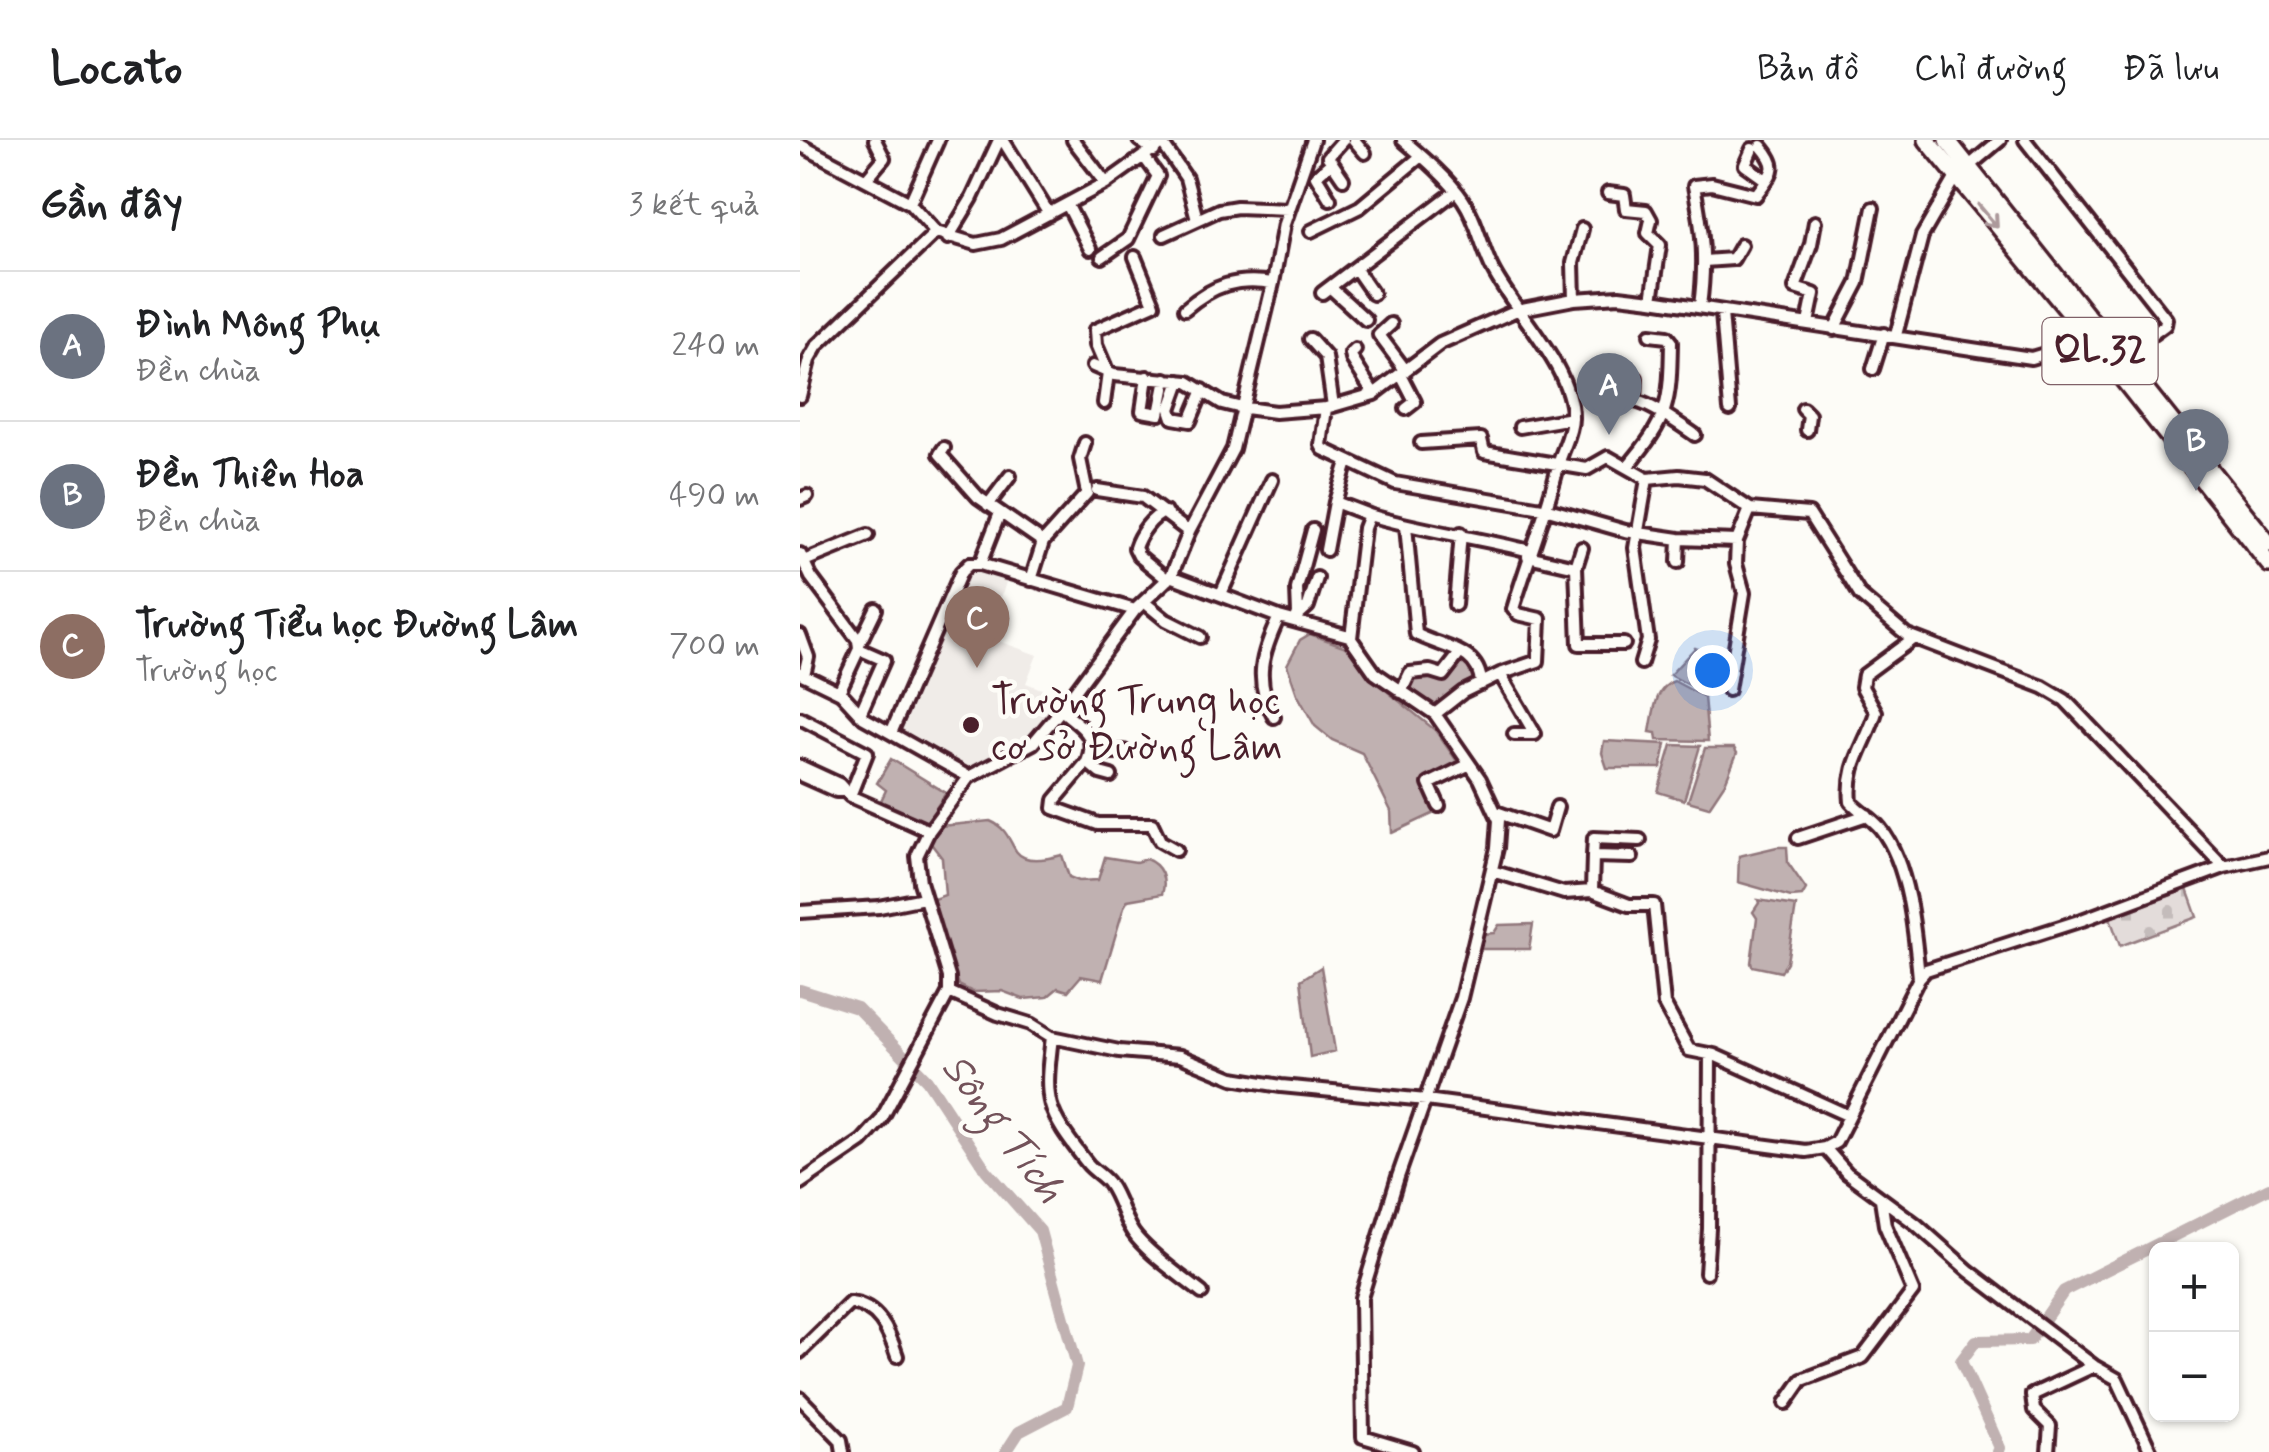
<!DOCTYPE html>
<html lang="vi">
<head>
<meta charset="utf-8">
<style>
	:root { --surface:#fff; --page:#f6f6f6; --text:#202124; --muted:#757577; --line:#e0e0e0; --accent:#1a73e8 }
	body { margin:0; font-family:Mynerve,sans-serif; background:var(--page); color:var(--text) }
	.controls { position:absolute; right:30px; bottom:30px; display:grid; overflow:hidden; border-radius:15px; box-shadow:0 2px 8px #0004 }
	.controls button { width:90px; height:90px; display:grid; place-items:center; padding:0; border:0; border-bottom:2px solid var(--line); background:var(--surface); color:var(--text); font:50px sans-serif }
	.you { position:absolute; left:912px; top:530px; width:35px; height:35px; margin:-25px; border:8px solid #fff; border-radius:50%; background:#1a73e8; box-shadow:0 0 0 15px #1a73e833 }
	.badge { display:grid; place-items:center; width:65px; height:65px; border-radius:50%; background:var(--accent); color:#fff; font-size:32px; font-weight:700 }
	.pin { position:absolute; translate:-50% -82px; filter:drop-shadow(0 2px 5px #0008) }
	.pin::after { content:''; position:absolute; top:52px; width:35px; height:30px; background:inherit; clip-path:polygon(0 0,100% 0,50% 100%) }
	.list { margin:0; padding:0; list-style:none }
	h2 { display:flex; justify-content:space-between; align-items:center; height:130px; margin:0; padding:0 40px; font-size:42px }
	h2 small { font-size:32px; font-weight:400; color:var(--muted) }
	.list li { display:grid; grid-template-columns:65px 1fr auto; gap:30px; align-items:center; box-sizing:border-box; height:150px; padding:0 40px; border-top:2px solid var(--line) }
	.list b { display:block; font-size:38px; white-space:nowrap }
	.list p { margin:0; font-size:32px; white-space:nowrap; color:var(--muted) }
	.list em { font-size:32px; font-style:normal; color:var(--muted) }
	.map { position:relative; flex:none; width:1469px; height:1312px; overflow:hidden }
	header { display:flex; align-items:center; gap:60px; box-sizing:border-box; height:140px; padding:0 50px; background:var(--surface); border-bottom:2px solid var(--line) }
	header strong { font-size:48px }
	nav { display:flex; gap:55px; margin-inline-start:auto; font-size:35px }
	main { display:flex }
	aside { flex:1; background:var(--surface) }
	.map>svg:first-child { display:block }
</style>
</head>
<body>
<header>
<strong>Locato</strong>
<nav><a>Bản đồ</a><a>Chỉ đường</a><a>Đã lưu</a></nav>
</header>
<main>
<aside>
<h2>Gần đây<small>3 kết quả</small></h2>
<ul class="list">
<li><span class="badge" style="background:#6b7280">A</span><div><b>Đình Mông Phụ</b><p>Đền chùa</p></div><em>240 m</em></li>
<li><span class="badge" style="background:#6b7280">B</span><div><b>Đền Thiên Hoa</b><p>Đền chùa</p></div><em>490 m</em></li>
<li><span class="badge" style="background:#8d6e63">C</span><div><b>Trường Tiểu học Đường Lâm</b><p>Trường học</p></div><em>700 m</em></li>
</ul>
</aside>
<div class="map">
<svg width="1469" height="1312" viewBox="0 0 1469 1312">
	<defs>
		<pattern id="cemetery-stones" width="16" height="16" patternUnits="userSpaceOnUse" patternTransform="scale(2.5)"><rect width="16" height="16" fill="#e3dcda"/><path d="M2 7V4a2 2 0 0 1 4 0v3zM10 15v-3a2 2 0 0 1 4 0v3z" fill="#c4bcbb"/></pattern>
	</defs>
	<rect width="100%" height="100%" fill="#fdfcf7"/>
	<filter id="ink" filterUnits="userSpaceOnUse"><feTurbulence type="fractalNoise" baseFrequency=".01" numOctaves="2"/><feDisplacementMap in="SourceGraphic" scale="20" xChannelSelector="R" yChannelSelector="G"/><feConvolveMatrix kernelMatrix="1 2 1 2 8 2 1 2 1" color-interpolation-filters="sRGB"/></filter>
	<g filter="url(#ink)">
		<path fill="#f0ece8" d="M170 426 208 436 200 461 205 463 193 499 237 515 226 543 265 558 230 600 166 631 96 587 163 433Z"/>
		<path fill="url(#cemetery-stones)" stroke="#967e82" stroke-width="2.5" d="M1387 749 1397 777 1320 806 1310 778Z"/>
		<path fill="#c0b1b1" stroke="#91777b" stroke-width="2.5" d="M510 494 549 508 567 535 635 590 659 624 624 643 637 672 592 693 591 671 562 613 532 600 515 586 497 554 487 525 500 500Z
			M895 508 921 517 906 554 870 535Z
			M659 517 673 526 675 532 670 544 634 572 604 551 613 532 645 537Z
			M874 541 904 557 908 601 857 600 856 593 850 592C854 571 855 548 874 541Z
			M804 601 866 604 861 628H807L802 613Z
			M872 605 900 606 884 660 858 652Z
			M905 608H934L937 613 925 643 909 667 888 661Z
			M91 619 146 653 124 686 79 665 86 650 77 643Z
			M190 681C224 695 199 732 262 715L269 737 279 741 298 740 305 717 336 722 346 719C361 725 367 739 362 754L328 760 324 767 302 840 281 836 268 851 258 848 247 857 223 859 202 851 173 852 159 845 131 760 145 755 142 718 129 701 141 686Z
			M977 707H987L988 723 1006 749 1002 756 991 757 938 742 939 716Z
			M958 760 996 766 987 822 981 832 952 826 951 823 957 778 953 772 959 763Z
			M733 784 729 809H681L682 794 694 793 699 785Z
			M521 827 535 911 510 917 501 840Z"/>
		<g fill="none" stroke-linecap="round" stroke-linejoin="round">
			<path stroke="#c0b1b1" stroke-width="12" d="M0 850 57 868 127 940 186 1030 240 1091 277 1226 267 1267 219 1292 206 1312
				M1198 1312 1200 1308 1161 1221 1176 1201 1230 1200 1264 1151 1469 1048"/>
			<g stroke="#4a1f2b" stroke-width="18">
				<path id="minor" d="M203 0 249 74
					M273 0 306 43
					M339 0 354 11
					M554 0 565 13
					M603 0C623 17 648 38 663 60 678 82 681 107 693 130 715 173 773 228 772 278 772 293 763 308 759 322 747 372 728 419 713 469L718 474 740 479 738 521 700 534 663 552 635 574
					M1225 0 1366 179 1365 185 1321 217
					M362 3 386 38 397 79
					M0 5 110 63 136 92 17 206 9 220 0 256
					M952 9 945 25 966 40
					M67 38 84 18 75 0
					M543 39 528 17 543 0
					M808 53 824 55 826 69 846 71 851 80 848 93 860 105 852 160
					M530 59 516 36 531 23
					M110 63 138 0
					M267 64 290 109
					M511 91 560 67 620 17
					M136 92 176 104 201 99 306 43 366 0
					M364 95 419 70 437 67 488 69
					M148 98 172 58 199 0
					M302 117 328 99 358 36 345 18
					M904 121 933 119 941 105
					M555 128 573 154
					M533 145V150L566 180
					M522 153 656 51
					M774 159 773 123 782 89
					M900 166C906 121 903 90 894 46L912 44 956 55C972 32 981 29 961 6
					M385 169C413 145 437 137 473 143
					M922 173 930 269
					M1008 183 1014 154 995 148 1011 104 1015 82
					M591 184 579 195 606 231
					M1034 189 1058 143 1073 68
					M1096 195 1122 96 1156 37 1200 0
					M510 199 526 217 533 266
					M555 210 551 214 552 219 574 254
					M293 226 314 235 388 242 422 263 438 267 475 272 526 268 574 254 640 204 717 170 774 159 819 156 852 160 1231 218 1251 212 1284 190
					M1073 229 1084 194
					M811 233 836 238 835 261C853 265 879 284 895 295
					M601 235 615 262 606 269
					M347 237 342 271 359 274 366 239
					M380 241 370 269 373 278 390 281 403 250
					M304 263 308 233 296 205 295 190 354 164 335 117
					M526 268 521 305 523 309 595 343 748 369 825 391 879 399 937 401 950 369
					M1003 269 1009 275 1007 290
					M720 287 772 278
					M621 303 681 299 684 312 690 313 787 329 808 317 847 339 879 336 905 339 950 369 1009 374 1060 455 1107 495 1243 547 1265 560 1424 727 1469 717
					M144 308 140 314 178 357 243 402
					M547 322 535 362 569 375
					M827 327C869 278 870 264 871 202L867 197 850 195
					M297 350 343 357 389 392
					M0 359 7 356
					M188 365 210 336
					M365 372C352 376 339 395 335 408L339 416 368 440
					M606 386 616 494C641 508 680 508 681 544
					M526 410 535 362
					M0 414 11 437 58 500 59 509 39 552
					M728 416 776 427 779 504H824
					M4 421 68 395
					M878 422 879 399
					M180 424 200 373
					M776 427 782 408
					M371 436 479 477 549 496 575 533 635 574 680 639 699 680 697 708 661 858 598 1037 561 1158 563 1297 613 1312
					M231 440 243 402 287 353 280 319 285 303
					M421 454 472 340
					M344 462 366 480 400 497
					M655 465 661 393
					M498 474 497 449 513 390
					M497 476 508 466 517 438
					M0 495 8 517 4 535
					M551 498 564 388 569 375C622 391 676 397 730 411
					M1114 498 1064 535 1062 547 1076 572C1066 606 1047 623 1051 662 1060 672 1072 678 1080 688 1109 724 1115 793 1119 838
					M59 504 76 469
					M59 509 84 520 60 574
					M841 523 848 500 835 408 847 339
					M0 533 41 553 64 578 169 637
					M700 534 735 594H714
					M928 550 944 453 936 424 937 401
					M601 552 610 533 630 531 643 535 660 513
					M261 570C282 588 298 593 287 622L300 633 311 636
					M474 577C453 540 462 513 479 477
					M0 578 67 613 50 656
					M91 593 161 432 169 424H180L335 470
					M293 606 311 613 324 611
					M287 622 255 660 254 668 298 684H352L360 701 376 710
					M0 626 39 644 50 656 129 691
					M0 635 36 651H44
					M639 666 629 644 668 625
					M696 672 750 691 757 667
					M998 698 1067 675
					M793 716 794 698 840 700
					M692 731 764 753 792 751 793 716 832 717
					M792 751 829 765H854L864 864 889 910 914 915 1049 976
					M0 772 79 767 124 758
					M149 852 198 874 231 884 252 897 319 911 380 916 433 938 481 946 626 960 1006 1011 1025 1008 1036 1002 1119 838 1126 830 1282 780 1424 727
					M252 897C244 963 245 969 287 1023 293 1031 304 1036 309 1044 321 1061 323 1082 337 1098 355 1119 381 1136 402 1153
					M1025 1008 1047 1033 1116 1084 1169 1131 1294 1226 1317 1239 1351 1312
					M0 1043 62 1001 81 980 149 852V837L120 742 117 716 129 691 169 637 233 603 261 570 335 470 371 436 389 392 433 309 473 143 484 84 513 0
					M906 1133 909 1089 910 914
					M0 1212 50 1163C78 1166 89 1191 97 1216
					M0 1258 41 1300 43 1312
					M986 1263 1002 1240 1063 1217 1113 1151 1085 1085 1081 1059
					M1248 1312 1250 1286 1234 1270 1232 1255 1294 1226"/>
			</g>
			<g stroke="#4a1f2b" stroke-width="22">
				<path id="highway" d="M1127 0 1284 190 1469 424
					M1147 0 1469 404"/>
			</g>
			<use href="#minor" stroke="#fdfcf7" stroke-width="10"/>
			<use href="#highway" stroke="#fdfcf7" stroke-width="15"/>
		</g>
		<defs><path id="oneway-shaft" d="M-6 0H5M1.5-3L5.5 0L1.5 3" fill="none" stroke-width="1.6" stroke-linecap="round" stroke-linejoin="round" transform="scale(2.5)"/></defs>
		<use stroke="#ac999b" href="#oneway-shaft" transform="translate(1188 76) rotate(50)"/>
	</g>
	<circle fill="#4a1f2b" stroke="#fdfcf7" stroke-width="4" cx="171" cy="585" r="10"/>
	<g text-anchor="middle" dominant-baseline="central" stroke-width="9" stroke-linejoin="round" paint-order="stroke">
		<rect fill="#fdfcf7" stroke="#806168" stroke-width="2.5" x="1242.5" y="178" width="115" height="66" rx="8"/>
		<g font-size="38" font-weight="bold" fill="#4a1f2b">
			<text x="1300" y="211">QL.32</text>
		</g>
		<g font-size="40" fill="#4a1f2b" stroke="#fdfcf7" text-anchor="start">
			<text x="191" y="562">Trường Trung học<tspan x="191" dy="46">cơ sở Đường Lâm</tspan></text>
		</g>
		<g font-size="42" font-style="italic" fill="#73525a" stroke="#fdfcf7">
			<text transform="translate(202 989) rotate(53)">Sông Tích</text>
		</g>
	</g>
</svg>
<div class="controls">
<button>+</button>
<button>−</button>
</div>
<div class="you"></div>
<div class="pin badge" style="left:809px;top:295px;background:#6b7280">A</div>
<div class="pin badge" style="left:1396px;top:351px;background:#6b7280">B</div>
<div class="pin badge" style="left:177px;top:528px;background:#8d6e63">C</div>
</div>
</main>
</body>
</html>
